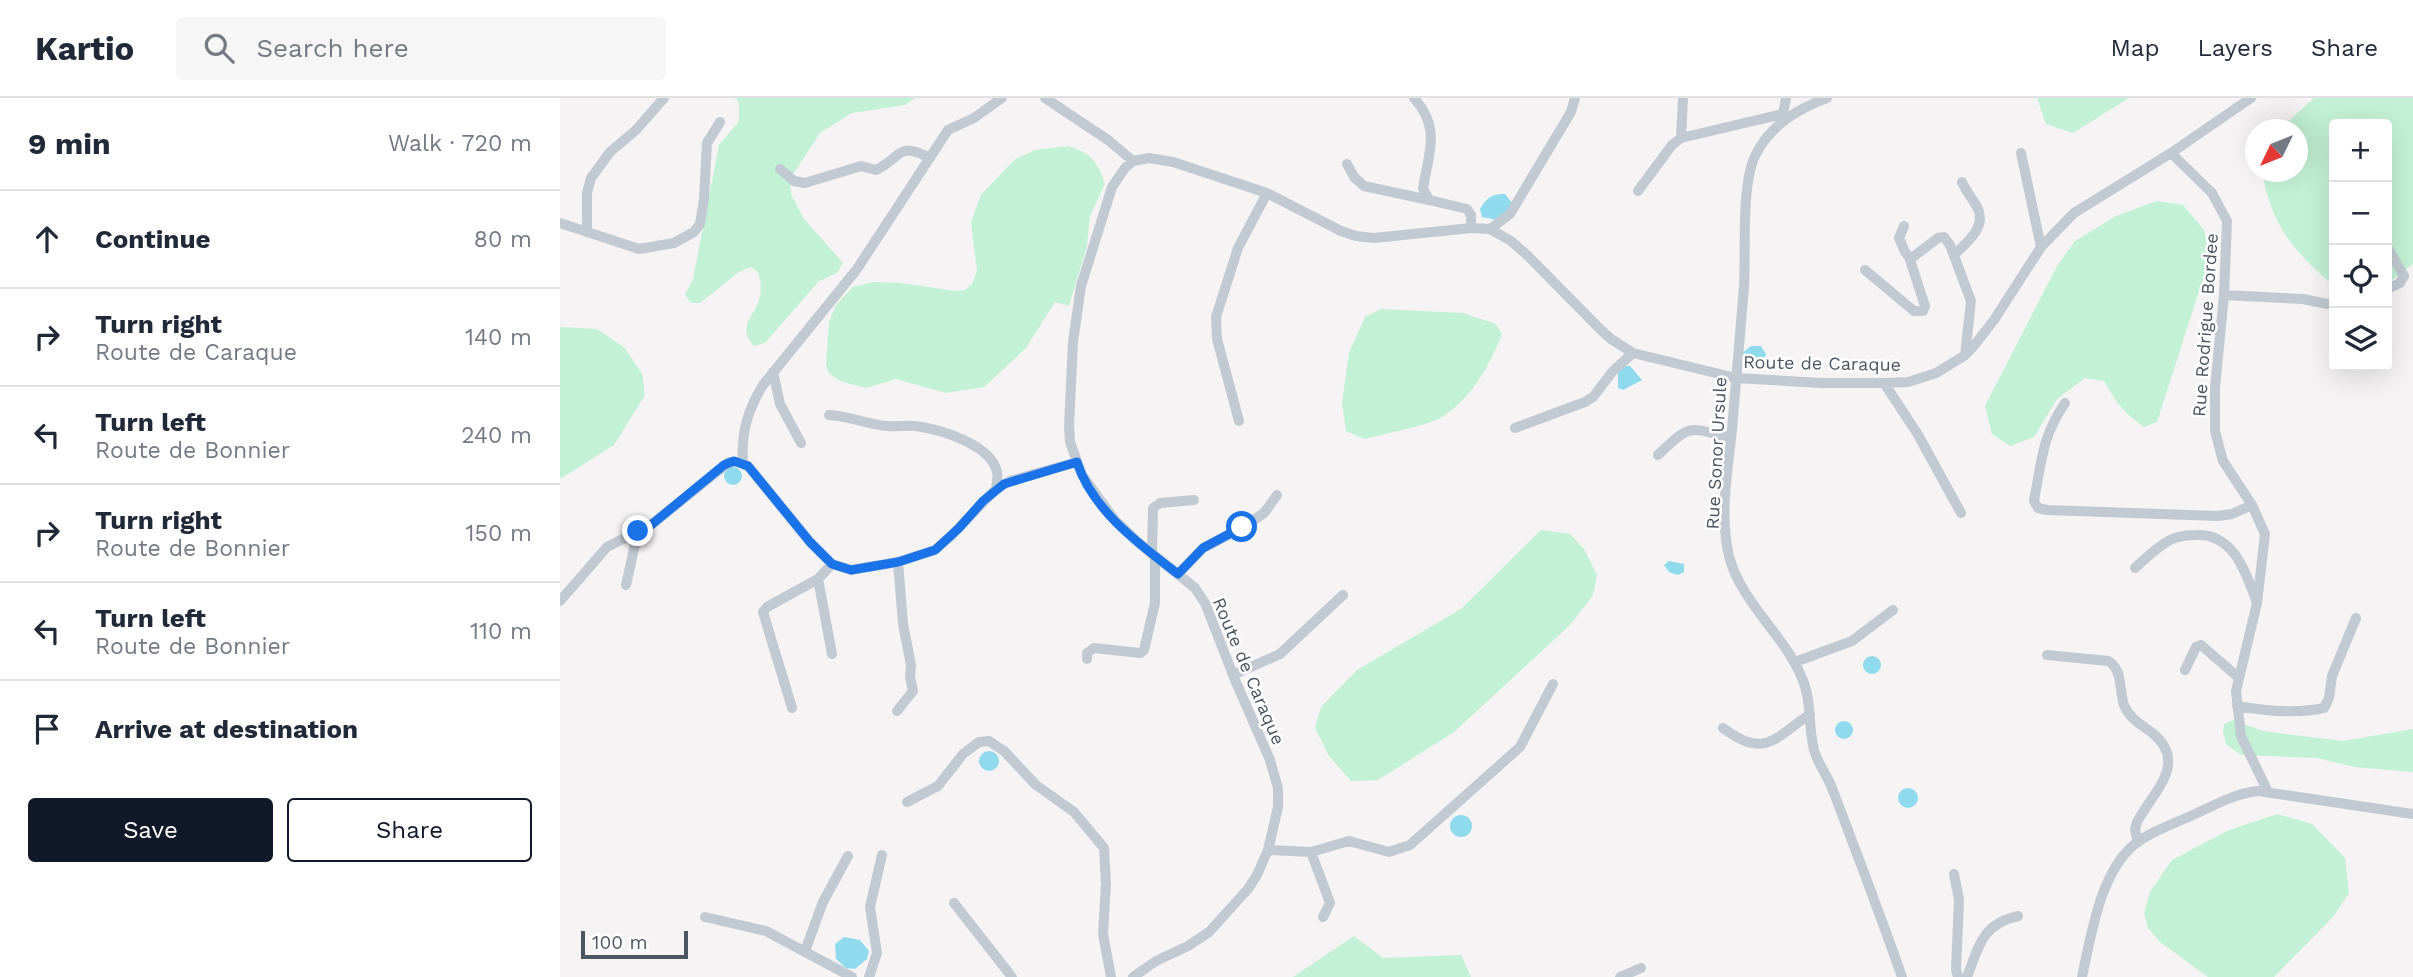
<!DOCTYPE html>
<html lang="en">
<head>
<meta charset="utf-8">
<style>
	:root { --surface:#fff; --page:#f6f6f7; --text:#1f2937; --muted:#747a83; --line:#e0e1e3; --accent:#111827 }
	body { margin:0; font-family:"Work Sans",sans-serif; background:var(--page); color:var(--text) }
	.controls { position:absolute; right:21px; top:21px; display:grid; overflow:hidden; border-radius:7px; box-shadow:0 7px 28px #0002 }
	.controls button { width:63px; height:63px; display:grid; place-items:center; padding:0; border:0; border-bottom:2px solid var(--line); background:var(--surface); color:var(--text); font:35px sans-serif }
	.compass { position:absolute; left:1685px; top:21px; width:63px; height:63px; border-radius:50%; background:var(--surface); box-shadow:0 7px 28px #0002; rotate:227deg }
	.scale { position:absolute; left:21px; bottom:18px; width:107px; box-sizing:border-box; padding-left:7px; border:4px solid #4a5661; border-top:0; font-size:19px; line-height:24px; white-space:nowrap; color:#4a5661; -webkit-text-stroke:5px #fff; paint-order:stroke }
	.stop { position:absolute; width:21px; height:21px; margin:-16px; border:5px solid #1a73e8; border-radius:50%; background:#fff }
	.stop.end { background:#1a73e8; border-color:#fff; box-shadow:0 2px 7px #0008 }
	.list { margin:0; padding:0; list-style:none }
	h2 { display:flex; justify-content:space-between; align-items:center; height:91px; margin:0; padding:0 28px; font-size:30px }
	h2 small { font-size:23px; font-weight:400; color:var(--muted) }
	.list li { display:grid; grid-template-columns:46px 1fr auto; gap:21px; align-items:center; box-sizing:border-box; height:98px; padding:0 28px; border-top:2px solid var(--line) }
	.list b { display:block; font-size:26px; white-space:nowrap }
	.list p { margin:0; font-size:23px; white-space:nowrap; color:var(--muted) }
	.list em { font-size:23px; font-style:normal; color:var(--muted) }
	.actions { display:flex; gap:14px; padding:21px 28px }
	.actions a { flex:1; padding:16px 0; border:2px solid var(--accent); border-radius:7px; text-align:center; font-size:24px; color:var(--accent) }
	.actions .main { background:var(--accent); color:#fff }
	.icon { flex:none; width:38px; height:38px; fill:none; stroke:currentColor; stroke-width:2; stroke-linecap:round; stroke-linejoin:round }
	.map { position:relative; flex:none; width:1853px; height:879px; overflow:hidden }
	header { display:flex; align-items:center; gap:42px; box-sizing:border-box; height:98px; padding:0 35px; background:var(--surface); border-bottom:2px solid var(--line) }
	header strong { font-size:33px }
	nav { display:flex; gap:38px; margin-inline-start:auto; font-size:24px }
	.search { width:490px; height:63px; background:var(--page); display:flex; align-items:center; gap:18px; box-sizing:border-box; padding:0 24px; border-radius:7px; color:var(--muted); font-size:26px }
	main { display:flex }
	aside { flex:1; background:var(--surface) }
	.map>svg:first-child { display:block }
</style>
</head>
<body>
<header>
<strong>Kartio</strong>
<div class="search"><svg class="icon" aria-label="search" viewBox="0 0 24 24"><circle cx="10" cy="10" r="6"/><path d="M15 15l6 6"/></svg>Search here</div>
<nav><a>Map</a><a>Layers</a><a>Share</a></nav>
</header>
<main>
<aside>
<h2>9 min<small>Walk · 720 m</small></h2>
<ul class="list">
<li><svg class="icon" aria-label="ahead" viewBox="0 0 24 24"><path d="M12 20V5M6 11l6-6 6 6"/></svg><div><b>Continue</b></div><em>80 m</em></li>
<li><svg class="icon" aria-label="right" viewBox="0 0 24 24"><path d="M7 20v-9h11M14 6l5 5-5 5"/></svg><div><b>Turn right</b><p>Route de Caraque</p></div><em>140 m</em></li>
<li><svg class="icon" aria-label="left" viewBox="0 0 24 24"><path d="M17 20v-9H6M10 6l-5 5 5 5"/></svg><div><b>Turn left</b><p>Route de Bonnier</p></div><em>240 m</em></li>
<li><svg class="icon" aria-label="right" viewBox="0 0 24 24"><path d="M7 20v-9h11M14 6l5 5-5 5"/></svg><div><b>Turn right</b><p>Route de Bonnier</p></div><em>150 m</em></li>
<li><svg class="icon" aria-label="left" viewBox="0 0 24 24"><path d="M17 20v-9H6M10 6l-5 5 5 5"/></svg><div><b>Turn left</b><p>Route de Bonnier</p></div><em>110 m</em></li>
<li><svg class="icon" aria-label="arrive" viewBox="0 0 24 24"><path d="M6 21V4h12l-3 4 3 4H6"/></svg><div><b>Arrive at destination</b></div></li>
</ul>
<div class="actions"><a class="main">Save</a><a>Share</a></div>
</aside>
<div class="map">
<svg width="1853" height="879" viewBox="0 0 1853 879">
	<rect width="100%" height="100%" fill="#f5f3f3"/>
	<path fill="#c3f1d5" d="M175 0H355L345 7 292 15 260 35 230 81 231 96 244 121 283 165 277 175 259 183 205 245 194 248C176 229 194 219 199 202 202 192 201 183 198 174L191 169 179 174 140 205H131L125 197 133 181 159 47 179 23V5Z
		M1477 0H1569L1513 35 1486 26Z
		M1754 0H1853V166L1827 186V26H1774V188C1733 153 1712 128 1702 74H1738V32L1720 31Z
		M508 48C530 55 538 63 545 86L530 118 527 148 509 208 495 204 466 250 424 289 386 295 336 281 306 290 280 283 269 275 266 267 269 224 276 207 293 189 313 184 341 185 395 193 405 192 412 186 417 173 411 124 421 97 454 62 475 52Z
		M1597 103 1623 107 1644 132 1650 159 1597 324 1584 329C1565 316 1555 303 1544 283L1525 280 1497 301 1474 339 1450 348 1432 336 1425 308 1497 168 1515 143 1556 118Z
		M821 211 903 215 936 226 942 236C930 267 911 301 882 319 868 328 822 336 804 341L786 333 782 304 789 255 805 219Z
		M0 229 37 231 65 250 82 276 85 297 54 347 0 381Z
		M981 432 1010 436 1024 451 1037 477 1033 497 1010 527 894 634 818 682 791 683 769 658 755 630 761 609 797 572 901 511Z
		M1673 622 1703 633 1783 643 1853 631V674L1795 669 1757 660 1681 657 1666 646 1663 633 1664 626Z
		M1717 716 1752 726 1785 760 1789 795 1773 819 1714 879H1648L1600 844 1588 830 1584 815 1590 794 1612 762 1669 732Z
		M794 838 823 860 901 857 911 879H733Z"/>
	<path fill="#90daee" d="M945 96 952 105 948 113 937 122 922 119 920 111C925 101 933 95 945 96Z
		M1191 248H1201L1206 256C1202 268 1189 272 1181 261L1182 255Z
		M1066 268H1070L1082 282 1063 292 1058 290V273Z
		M164 378a9 9 0 1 1 18 0a9 9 0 1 1-18 0Z
		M1109 463 1124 466V474L1118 477 1109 474 1104 467Z
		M1303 567a9 9 0 1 1 18 0a9 9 0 1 1-18 0Z
		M1275 632a9 9 0 1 1 18 0a9 9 0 1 1-18 0Z
		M419 663a10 10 0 1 1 20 0a10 10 0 1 1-20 0Z
		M1338 700a10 10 0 1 1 20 0a10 10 0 1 1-20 0Z
		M890 728a11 11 0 1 1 22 0a11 11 0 1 1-22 0Z
		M284 839 300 842 309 853 307 861 295 871 286 870 276 861 275 846Z"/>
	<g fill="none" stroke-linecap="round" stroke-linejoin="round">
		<path stroke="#c1cad2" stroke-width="10" d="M485 0 548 42 573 63
			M854 0C881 30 869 54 863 90L869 102 907 111 911 117V130
			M1267 0C1237 11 1209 28 1195 58 1181 88 1186 154 1184 189 1180 236 1176 284 1172 331 1168 373 1159 416 1169 458 1181 505 1224 536 1242 580 1252 603 1248 628 1254 652 1258 666 1267 677 1272 690 1296 753 1320 816 1342 879
			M1223 16 1226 0
			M1121 40 1123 0
			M1461 55 1481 149
			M1611 55 1652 95 1667 123 1664 197 1655 290V333L1663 363 1692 407 1705 436 1697 505 1676 593 1681 638 1708 694
			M787 66 794 79 804 88 869 102
			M220 71 234 83 245 85 301 68 316 72C344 58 337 43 370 60
			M1078 93 1112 47 1121 40 1223 16
			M0 125 79 151 114 145 134 134 140 126 144 101 147 45 160 24
			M1344 128 1339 140 1345 154 1349 159H1353L1378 140 1384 139 1390 147 1411 203 1405 257
			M930 131 950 116 1011 14 1015 0
			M27 133V95L31 80 50 54 76 32 104 0
			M1827 149 1844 178 1840 185 1827 191
			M1394 157C1406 145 1428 129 1417 109 1412 100 1406 93 1402 84
			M1305 172 1354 213H1363L1365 208 1349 159
			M1664 197 1743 201 1767 206 1774 205
			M213 274 220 306 241 345
			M1324 285 1357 335 1401 415
			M1505 305C1483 337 1482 360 1475 397L1474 403 1478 410 1487 412 1658 418 1672 416 1692 407
			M269 317C291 318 308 327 328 328 337 329 346 327 355 328 379 331 431 346 437 374 438 379 437 385 436 391
			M679 323 657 241 656 219 678 150 707 95
			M955 330 1025 304 1033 299 1053 273 1073 255
			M1098 357C1132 325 1127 329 1171 340
			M183 366C181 335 187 313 203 287L297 171 388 32 414 20 442 0
			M592 456 593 410 600 405 634 402
			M1575 470C1585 461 1594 452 1605 445 1613 439 1626 437 1636 437 1674 435 1686 475 1697 505
			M618 476 643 450 682 430 704 415 717 397
			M258 481 272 556
			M66 487 78 433
			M0 503 47 449 91 427 169 364H178L188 368 250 444 272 466 291 472 338 464 375 452 390 439 436 391 450 383 517 364
			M1487 557 1548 563C1563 571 1559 593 1564 607 1569 620 1580 626 1591 634 1630 664 1593 694 1577 724L1575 732 1578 744
			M527 561V555L534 550 580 555 584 552 595 505V458
			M1235 564 1292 543 1333 512
			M1625 572 1636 549 1641 547 1679 580
			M673 577 720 556 783 497
			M1677 608C1705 613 1736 616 1764 610L1769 600 1772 578 1796 520
			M232 610 203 514 207 509 258 481 272 466
			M337 613 353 593 350 579 351 567 343 526 338 464
			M1163 630C1204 661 1214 641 1250 616
			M347 704 378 688 403 656 419 644 429 643 444 653 476 687 514 714 544 750 546 786 543 836 551 879
			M708 752 751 754
			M1394 776 1399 802 1396 871 1398 879
			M394 805 452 879
			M145 819 206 833 292 879
			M763 819 770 805 751 754 789 743 829 754 850 747 960 649 993 586
			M245 853 263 804 288 758
			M309 879 317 855 310 809 322 757
			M573 879 596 863 628 848 649 834 688 791 697 777 708 752 718 709V690L710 662 675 582 645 505 635 490 579 445 554 421 522 377 510 344 509 328 513 244 521 188 552 89 565 70 573 63 589 60 613 64 707 95 781 133 796 138 814 140 911 130 930 131 951 143 967 157 1040 231 1051 241 1073 255 1176 280 1261 285H1325L1348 284 1376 275 1404 258 1413 249 1434 222 1481 149 1514 115 1611 55 1691 0
			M1060 879 1081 870
			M1407 879C1419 848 1422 826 1458 818
			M1522 879C1531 838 1540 774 1575 746 1592 733 1613 726 1633 717 1655 707 1673 696 1698 693L1853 716"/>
	</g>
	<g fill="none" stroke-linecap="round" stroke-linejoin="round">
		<path stroke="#1a73e8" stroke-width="9" d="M78 433 91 427 164 367 174 363 188 368 250 444 272 466 291 472 338 464 375 452 399 430 423 403 444 386 517 364C532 412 580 447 618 476L643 450 682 429"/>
	</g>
	<g text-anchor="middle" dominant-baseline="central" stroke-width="5" stroke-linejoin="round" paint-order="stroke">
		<g font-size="18" fill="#4a5661" stroke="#fff">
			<text transform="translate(1645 227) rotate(-86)">Rue Rodrigue Bordee</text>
			<text transform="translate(1262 265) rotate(1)">Route de Caraque</text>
			<text transform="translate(1156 355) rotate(-87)">Rue Sonor Ursule</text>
			<text transform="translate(689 573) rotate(67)">Route de Caraque</text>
		</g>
	</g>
</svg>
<div class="controls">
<button>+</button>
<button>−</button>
<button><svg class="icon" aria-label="locate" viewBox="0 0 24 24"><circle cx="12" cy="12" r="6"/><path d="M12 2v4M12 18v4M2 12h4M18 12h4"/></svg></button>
<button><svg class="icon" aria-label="layers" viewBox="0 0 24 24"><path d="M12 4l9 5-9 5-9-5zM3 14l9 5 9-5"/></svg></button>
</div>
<svg class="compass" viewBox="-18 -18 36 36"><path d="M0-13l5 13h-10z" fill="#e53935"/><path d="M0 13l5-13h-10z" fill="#747a83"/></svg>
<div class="scale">100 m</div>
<div class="stop" style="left:682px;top:429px"></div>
<div class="stop end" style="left:78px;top:433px"></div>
</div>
</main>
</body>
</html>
